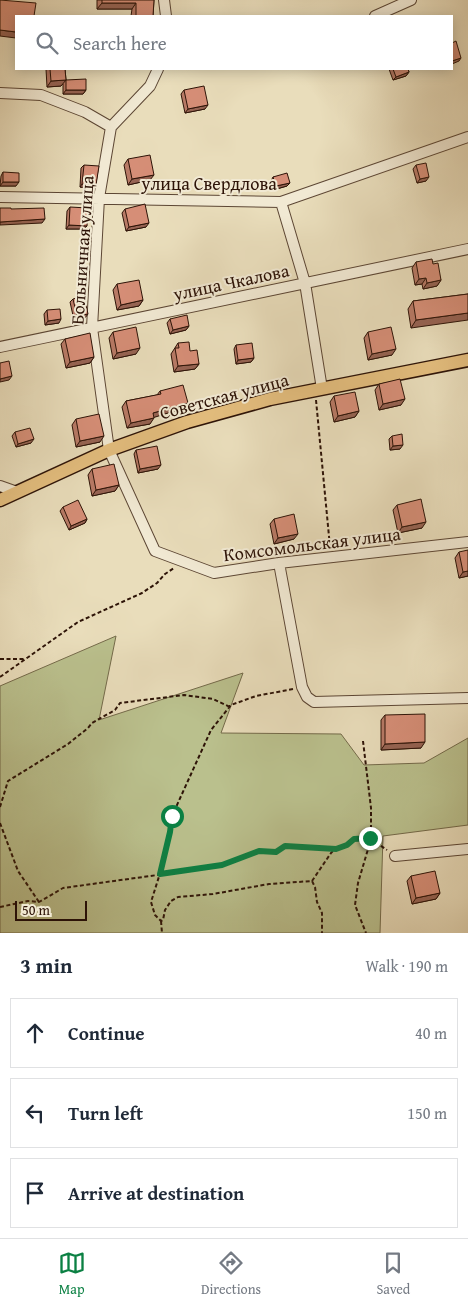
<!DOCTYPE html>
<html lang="en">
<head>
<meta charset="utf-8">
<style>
	:root { --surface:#fff; --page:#f2f2f3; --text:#1f2937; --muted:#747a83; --line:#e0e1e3; --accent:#0b8043 }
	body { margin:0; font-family:"Gentium Book Plus",serif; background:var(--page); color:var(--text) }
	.scale { position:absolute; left:15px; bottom:12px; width:72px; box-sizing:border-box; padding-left:5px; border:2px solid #2d1307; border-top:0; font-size:14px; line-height:18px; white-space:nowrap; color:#2d1307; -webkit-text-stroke:4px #f1e9d3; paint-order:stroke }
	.stop { position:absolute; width:15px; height:15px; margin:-11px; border:4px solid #0b8043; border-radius:50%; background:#fff }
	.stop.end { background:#0b8043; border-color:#fff; box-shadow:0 1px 5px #0008 }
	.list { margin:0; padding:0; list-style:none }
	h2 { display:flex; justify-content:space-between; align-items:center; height:65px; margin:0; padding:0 20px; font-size:21px }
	h2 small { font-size:16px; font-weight:400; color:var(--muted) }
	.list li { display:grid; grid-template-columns:32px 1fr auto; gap:15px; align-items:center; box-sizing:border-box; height:70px; margin:0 10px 10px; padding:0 10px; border:1px solid var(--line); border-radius:0px }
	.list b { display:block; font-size:19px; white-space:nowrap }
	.list em { font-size:16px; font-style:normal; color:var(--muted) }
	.icon { flex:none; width:28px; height:28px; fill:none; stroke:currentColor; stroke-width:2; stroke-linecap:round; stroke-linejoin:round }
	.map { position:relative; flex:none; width:468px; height:933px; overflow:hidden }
	.search { position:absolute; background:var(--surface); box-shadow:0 2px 12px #0003; left:15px; right:15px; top:15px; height:55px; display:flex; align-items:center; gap:12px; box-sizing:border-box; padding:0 18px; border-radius:0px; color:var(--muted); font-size:19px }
	.sheet { height:305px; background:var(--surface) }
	nav { display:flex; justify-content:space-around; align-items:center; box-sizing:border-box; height:70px; border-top:1px solid var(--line); background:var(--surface); font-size:14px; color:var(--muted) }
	nav a { display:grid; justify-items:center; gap:2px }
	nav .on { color:var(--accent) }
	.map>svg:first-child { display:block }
</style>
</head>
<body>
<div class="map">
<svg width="468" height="933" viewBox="0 0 468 933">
	<rect width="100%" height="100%" fill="#e9ddbb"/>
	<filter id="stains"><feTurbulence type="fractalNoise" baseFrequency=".004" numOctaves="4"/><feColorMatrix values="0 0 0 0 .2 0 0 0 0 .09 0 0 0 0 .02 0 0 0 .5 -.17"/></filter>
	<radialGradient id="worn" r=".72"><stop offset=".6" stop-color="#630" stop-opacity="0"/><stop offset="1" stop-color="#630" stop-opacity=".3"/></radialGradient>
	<path fill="#bac08d" stroke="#746a4a" d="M116 636 99 720 243 673 221 733 341 734 364 765 424 763 468 738V825L383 836 380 933H0V686Z"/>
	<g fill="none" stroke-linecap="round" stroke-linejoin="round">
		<g stroke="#5c4634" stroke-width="12">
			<path id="minor" d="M164 0 166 16
				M375 16 411 0
				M158 69 150 86 111 127 99 198 92 328 109 450 155 551 214 573 279 563 468 542
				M0 93 41 95 85 112 111 127
				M0 197 281 202 468 137
				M281 202 305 283 322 389
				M0 347 468 249
				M0 486 17 492
				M279 563 302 687 307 697 314 702 468 698
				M395 856 468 849"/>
		</g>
		<g stroke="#2d1307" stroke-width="15">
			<path id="major" d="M0 500 109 450 187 422 270 399 468 360"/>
		</g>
		<path stroke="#2d1307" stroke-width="2" stroke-dasharray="4 2.5" stroke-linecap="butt" d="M316 400 330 547
			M0 659H25
			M0 677 78 622 142 593 157 583 165 574 174 568
			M293 689 256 696 231 705 211 730 172 816 162 867 151 902 155 915 161 921 163 920 165 910 171 901 178 897 213 894 269 884 312 881 315 887 317 902 322 913V933
			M363 741 371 808V839L387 850
			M0 807 8 781 68 744 88 728 92 723 115 710 120 703 184 695 213 699 230 707
			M0 823 18 871 39 902
			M312 881 331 853 335 849
			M0 907 28 901 39 902 63 888 201 869 222 865 259 851 276 852 285 846 336 849 347 845 354 839H371L358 883 355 905 366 933
			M161 921 162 933"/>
		<use href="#minor" stroke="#f1e9d3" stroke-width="10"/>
		<use href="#major" stroke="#e4be7e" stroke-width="12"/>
	</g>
	<path fill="#b87a66" stroke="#2d1307" d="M97 0H154L153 16H131L132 9H97Z
		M46 69H65L66 80 86 90 83 94H63V84L61 86 47 87Z
		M389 69H408L409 72 406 76 393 80Z
		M184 90 205 109 185 113 181 94Z
		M128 159 150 180 128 185 124 165Z
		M84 165 94 189 80 187 81 168Z
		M416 165 426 181 417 183 413 169Z
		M3 172 16 186H0L1 176Z
		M273 177 290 183 287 186 273 190 271 181Z
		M70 207 87 226 84 229H66L67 211Z
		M125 209 146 227 126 231 122 213Z
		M416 262 433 264 441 280 437 286 423 289 422 284 415 285 412 268Z
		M117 284 143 300 139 306 117 310 113 290Z
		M468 294 411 328 408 309 413 301Z
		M73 299 85 318 74 320 70 302Z
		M47 310 59 323 45 325 44 314Z
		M170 319 189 326 186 330 170 334 167 323Z
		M113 332 136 354 113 359 109 338Z
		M368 332 392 355 368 360 364 338Z
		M65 339 94 357 90 363 66 368 61 344Z
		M178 343 190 351 199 364 195 369 174 372 171 354Z
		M236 345 254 358 251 362 236 364 234 349Z
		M379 384 401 405 379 410 375 390Z
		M160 391 188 403 184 408 153 417 150 424 127 428 122 407 126 401 157 395Z
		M334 396 359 411 355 417 334 422 330 402Z
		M76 419 100 442 76 447 72 425Z
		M15 432 31 443 16 447 12 436Z
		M392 436 400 449 390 450 389 439Z
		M136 450 158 469 138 473 134 454Z
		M92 469 119 485 115 491 92 496 88 475Z
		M397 505 422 528 398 533 393 510Z
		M63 507 87 519 85 523 69 530 60 511Z
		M274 519 294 539 274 544 270 524Z
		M459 552 468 576 459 578 455 558Z
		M385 715 421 748 381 750V720Z
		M411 876 440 893 436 899 412 904 407 881Z"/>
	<path fill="#966353" stroke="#2d1307" d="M102 3H136L132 9H97Z
		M0 30 16 32V38L0 36Z
		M461 58 459 61 452 64V61Z
		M409 72 406 76 393 80 396 77Z
		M66 80 61 86 47 87 51 81Z
		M66 90H86L83 94H63Z
		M208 105 205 109 185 113 188 109Z
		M154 175 150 180 128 185 132 179Z
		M429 177 426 181 417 183 420 179Z
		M3 182H19L16 186H0Z
		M290 183 287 186 273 190 276 186Z
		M82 184 96 185 94 189 80 187Z
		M45 219 42 223 0 225V222Z
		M149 223 146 227 126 231 129 227Z
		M69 225 87 226 84 229H66Z
		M426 278 422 284 415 285 419 279Z
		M441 280 437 286 423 289 427 283Z
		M143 300 139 306 117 310 121 305Z
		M468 313V320L411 328 416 320Z
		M88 314 85 318 74 320 77 316Z
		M61 319 59 323 45 325 48 321Z
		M189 326 186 330 170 334 173 330Z
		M140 348 136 354 113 359 117 353Z
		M396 349 392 355 368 360 372 354Z
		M94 357 90 363 66 368 70 362Z
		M254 358 251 362 236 364 238 360Z
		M199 364 195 369 174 372 178 366Z
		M12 376 9 380 0 382V379Z
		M405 399 401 405 379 410 383 404Z
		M188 403 184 408 149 419 153 413Z
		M359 411 355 417 334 422 338 416Z
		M154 418 150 424 127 428 131 423Z
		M104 436 100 442 76 447 80 441Z
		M34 439 31 443 16 447 18 444Z
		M403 445 400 449 390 450 393 446Z
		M161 465 158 469 138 473 140 469Z
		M119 485 115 491 92 496 96 490Z
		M87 519 85 523 69 530 71 526Z
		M426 522 422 528 398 533 402 527Z
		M298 534 294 539 274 544 278 538Z
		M468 571V576L459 578 463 572Z
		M425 742 421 748 381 750 385 744Z
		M440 893 436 899 412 904 416 898Z"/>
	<path fill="#d68e77" stroke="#2d1307" d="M0 0 36 3 34 16H16V32L0 30Z
		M102 0H154L153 16H136V3H102Z
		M456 41 461 58 452 61V43Z
		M50 69H65L66 80 51 81Z
		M393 69H408L409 72 396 77Z
		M86 79V90H66V80Z
		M204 86 208 105 188 109 184 90Z
		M150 155 154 175 132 179 128 159Z
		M426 163 429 177 420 179 416 165Z
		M84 165 99 166 96 185 82 184Z
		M3 172 19 173V182H3Z
		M287 173 290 183 276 186 273 177Z
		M145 204 149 223 129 227 125 209Z
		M70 207 88 208 87 226 69 225Z
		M0 208H11V209L44 208 45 219 0 222Z
		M432 259 433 264 438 263 441 280 427 283 426 278 419 279 416 262Z
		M139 280 143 300 121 305 117 284Z
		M468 294V313L416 320 413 301Z
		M84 296 88 314 77 316 73 299Z
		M60 309 61 319 48 321 47 310Z
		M187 315 189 326 173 330 170 319Z
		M136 327 140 348 117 353 113 332Z
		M391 327 396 349 372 354 368 332Z
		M90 333 94 357 70 362 65 339Z
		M189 342 190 351 197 350 199 364 178 366 175 348H179L178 343Z
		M252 343 254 358 238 360 236 345Z
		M9 361 12 376 0 379V363Z
		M400 379 405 399 383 404 379 384Z
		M183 385 188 403 153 413 154 418 131 423 126 401 161 394 160 391Z
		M355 392 359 411 338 416 334 396Z
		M99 414 104 436 80 441 76 419Z
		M30 428 34 439 18 444 15 432Z
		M402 434 403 445 393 446 392 436Z
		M157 446 161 465 140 469 136 450Z
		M114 464 119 485 96 490 92 469Z
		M421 499 426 522 402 527 397 505Z
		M78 500 87 519 71 526 63 507Z
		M294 514 298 534 278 538 274 519Z
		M468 550V571L463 572 459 552Z
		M425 714V742L385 744V715Z
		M435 871 440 893 416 898 411 876Z"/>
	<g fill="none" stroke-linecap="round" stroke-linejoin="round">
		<path stroke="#0b8043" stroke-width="6" d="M172 816 170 832 160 874 222 865 259 851 276 852 285 846 336 849 347 845 354 839 370 838"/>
	</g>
	<g text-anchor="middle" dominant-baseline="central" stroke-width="4" stroke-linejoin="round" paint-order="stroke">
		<g font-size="18" fill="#2d1307" stroke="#f1e9d3">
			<text x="209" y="183">улица Свердлова</text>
			<text transform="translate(82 250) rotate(-86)">Больничная улица</text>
			<text transform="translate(231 282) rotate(-12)">улица Чкалова</text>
			<text transform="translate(224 396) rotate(-15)">Советская улица</text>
			<text transform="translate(312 544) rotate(-7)">Комсомольская улица</text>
		</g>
	</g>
	<rect width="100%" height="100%" filter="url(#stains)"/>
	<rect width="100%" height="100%" fill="url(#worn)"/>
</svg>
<div class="scale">50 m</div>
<div class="stop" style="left:172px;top:816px"></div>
<div class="stop end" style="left:370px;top:838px"></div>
<div class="search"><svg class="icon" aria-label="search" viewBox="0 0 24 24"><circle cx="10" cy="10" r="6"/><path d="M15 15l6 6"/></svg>Search here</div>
</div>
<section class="sheet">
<h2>3 min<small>Walk · 190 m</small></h2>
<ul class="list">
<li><svg class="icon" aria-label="ahead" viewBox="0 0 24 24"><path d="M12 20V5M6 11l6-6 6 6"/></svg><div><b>Continue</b></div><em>40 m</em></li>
<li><svg class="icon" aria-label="left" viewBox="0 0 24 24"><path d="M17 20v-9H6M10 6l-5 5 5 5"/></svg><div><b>Turn left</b></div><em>150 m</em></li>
<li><svg class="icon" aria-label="arrive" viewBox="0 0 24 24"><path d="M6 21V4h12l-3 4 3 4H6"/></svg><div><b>Arrive at destination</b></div></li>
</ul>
</section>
<nav>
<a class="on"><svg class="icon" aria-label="map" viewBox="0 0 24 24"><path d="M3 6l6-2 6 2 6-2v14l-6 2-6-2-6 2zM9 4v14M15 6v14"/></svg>Map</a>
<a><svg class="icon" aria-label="directions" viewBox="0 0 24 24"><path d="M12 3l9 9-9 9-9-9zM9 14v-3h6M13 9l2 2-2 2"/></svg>Directions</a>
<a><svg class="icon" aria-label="saved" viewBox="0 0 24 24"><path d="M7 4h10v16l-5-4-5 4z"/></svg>Saved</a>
</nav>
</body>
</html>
